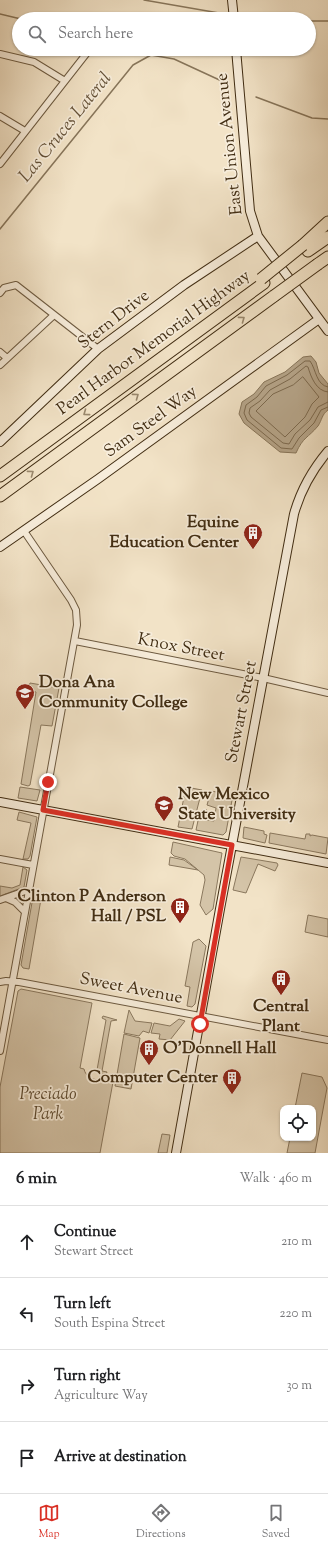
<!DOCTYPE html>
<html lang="en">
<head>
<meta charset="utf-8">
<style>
	:root { --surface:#fff; --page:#f2f2f2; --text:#202124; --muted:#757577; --line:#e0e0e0; --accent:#d93025 }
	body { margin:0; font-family:"Sorts Mill Goudy",serif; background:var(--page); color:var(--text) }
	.controls { position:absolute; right:12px; bottom:12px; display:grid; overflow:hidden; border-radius:8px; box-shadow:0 1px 3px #0004 }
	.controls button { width:36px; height:36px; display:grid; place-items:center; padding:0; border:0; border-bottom:1px solid var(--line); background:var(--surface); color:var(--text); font:20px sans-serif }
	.stop { position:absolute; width:12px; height:12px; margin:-9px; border:3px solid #d93025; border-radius:50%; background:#fff }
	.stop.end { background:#d93025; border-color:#fff; box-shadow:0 1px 4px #0008 }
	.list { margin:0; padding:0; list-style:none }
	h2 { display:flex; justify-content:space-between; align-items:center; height:52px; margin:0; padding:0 16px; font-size:17px }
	h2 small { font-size:13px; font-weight:400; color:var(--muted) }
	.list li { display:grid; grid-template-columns:26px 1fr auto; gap:12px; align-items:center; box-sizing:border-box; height:72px; padding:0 16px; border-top:1px solid var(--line) }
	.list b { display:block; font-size:15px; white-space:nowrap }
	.list p { margin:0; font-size:13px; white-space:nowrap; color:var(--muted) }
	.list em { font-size:13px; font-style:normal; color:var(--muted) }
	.icon { flex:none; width:22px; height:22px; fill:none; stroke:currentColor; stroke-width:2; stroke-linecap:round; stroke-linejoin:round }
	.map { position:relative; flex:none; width:328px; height:1153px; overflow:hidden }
	.search { position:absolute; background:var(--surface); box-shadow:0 1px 3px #0004; left:12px; right:12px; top:12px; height:44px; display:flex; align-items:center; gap:10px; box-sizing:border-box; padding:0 14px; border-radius:22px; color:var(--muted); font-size:15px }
	.sheet { height:340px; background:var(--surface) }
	nav { display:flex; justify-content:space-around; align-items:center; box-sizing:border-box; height:56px; border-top:1px solid var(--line); background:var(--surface); font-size:11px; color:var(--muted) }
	nav a { display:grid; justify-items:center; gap:2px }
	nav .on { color:var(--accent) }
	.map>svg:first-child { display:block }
</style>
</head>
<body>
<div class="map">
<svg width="328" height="1153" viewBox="0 0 328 1153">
	<rect width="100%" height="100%" fill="#f2e3c7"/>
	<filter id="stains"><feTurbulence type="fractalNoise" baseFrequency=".005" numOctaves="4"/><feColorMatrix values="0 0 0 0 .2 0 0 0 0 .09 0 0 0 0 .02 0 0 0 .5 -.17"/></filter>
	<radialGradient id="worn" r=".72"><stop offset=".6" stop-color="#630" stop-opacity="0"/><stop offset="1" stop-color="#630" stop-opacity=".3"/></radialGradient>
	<path fill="#d4c4a8" stroke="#8a785e" d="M30 683 59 688 52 726 41 725 30 785 28 786 21 784 36 692 28 690Z
		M20 787 40 790 37 801 18 798Z
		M186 787 202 790 192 829 178 827Z
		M211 791 233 795 226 832 223 835 196 830 199 816 202 810H207L206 820 214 821 216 808 207 805Z
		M19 812 37 817 30 856 28 859H23L31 823 17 820Z
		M244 827 264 831V834L267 835 265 843 243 838Z
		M270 833 305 839 306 834H310V836L312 835 328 838 326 854 269 843Z
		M173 842 222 853 213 909 206 915 200 905 205 880 204 875 185 859 174 856 171 853Z
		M170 857 184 860 198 870 169 865Z
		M241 857 277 863 278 865 275 871 258 864 246 893 233 890Z
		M23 867 27 870 24 887 0 896V886L12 888 20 885Z
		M35 894 45 896 41 899 29 969 23 968 21 965 33 897Z
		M308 915 328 919V937L305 932Z
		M199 939 206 946 195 1004 192 1007 187 1006 190 987 185 986 193 942Z
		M21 989 92 1003 80 1068 84 1069C87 1082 102 1080 113 1082L100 1153H0V1087L18 991Z
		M129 1010 135 1021 152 1023 149 1033 143 1031 139 1036 124 1033Z
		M103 1016 117 1020 111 1021 102 1071 107 1072 106 1075 91 1071 97 1070 106 1020 102 1018Z
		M179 1019 185 1021 170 1040 159 1039 160 1034 151 1033 154 1023 170 1026Z
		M124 1034 140 1038 131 1089 115 1086Z
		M302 1073 322 1077 327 1088 315 1153H287L290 1138H313V1108H295Z
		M162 1134 170 1135 167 1153H158Z"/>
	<path fill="#b6a58a" stroke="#87755a" d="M311 356 316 362 319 373 328 384V410C322 414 322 420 318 426 308 438 303 437 296 453L280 452 244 423 239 414 242 402 254 394 264 382 285 372 303 357Z"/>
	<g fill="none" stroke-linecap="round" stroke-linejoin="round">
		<path stroke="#7c694e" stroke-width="1" d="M303 377 319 397 312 404 305 417 285 437 256 411 273 394 293 385Z
			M328 387C316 385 316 369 310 361H305L287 375 266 386 257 397 246 405 244 413 247 420 281 448 292 449 299 438 314 423 321 410 328 407
			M328 392C316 391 311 377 308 367L306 366 290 379 270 390 260 401 250 408 249 413 251 417 283 443 289 444 295 434 310 420 318 407 328 402"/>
		<path stroke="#87755a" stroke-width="1.5" d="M144 0 219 13
			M0 14 21 19
			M248 18 255 19
			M309 21H328
			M256 97 312 118 328 119
			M0 229 133 65 151 55 174 59 226 83"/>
		<g stroke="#6d5a40" stroke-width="8">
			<path id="street" d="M0 54 34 62 65 81
				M0 116 25 131
				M0 164 90 49
				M0 293 4 288 16 285 98 349
				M0 352 7 358
				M0 365 54 315
				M75 641 263 678 328 693
				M0 859 33 865
				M6 898 15 902 25 912
				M0 900 28 890
				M0 982 6 981 19 982 328 1040
				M0 1051 77 625 76 610 71 600 24 531"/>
		</g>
		<g stroke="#412d13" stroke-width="10">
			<path id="secondary" d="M232 0 234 19
				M236 49 250 211 258 236 328 331
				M0 442 98 349 184 285 258 236
				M0 547 98 479 319 319
				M0 802 328 863
				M176 1153 220 909 294 514C301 489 312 470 328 451"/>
		</g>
		<g stroke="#412d13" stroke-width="13">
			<path id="highway" d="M303 245 328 222
				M308 251 328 237
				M318 264 328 257
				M0 476 264 283
				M0 496 274 296"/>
		</g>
		<use href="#street" stroke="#f7eddb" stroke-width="6"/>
		<use href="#secondary" stroke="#f7eddb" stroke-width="8"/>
		<use href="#highway" stroke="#f2e3c7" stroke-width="11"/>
		<g stroke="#412d13" stroke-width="13" stroke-linecap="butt">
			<path id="highway-bridge" d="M261 279 303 245
				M274 296 318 264"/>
		</g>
		<use href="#highway-bridge" stroke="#f2e3c7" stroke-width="11"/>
	</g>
	<defs><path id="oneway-chevron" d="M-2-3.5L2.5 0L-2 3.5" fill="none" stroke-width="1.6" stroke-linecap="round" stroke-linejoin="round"/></defs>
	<g stroke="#9a886d">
		<use href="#oneway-chevron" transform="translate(242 319) rotate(-36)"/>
		<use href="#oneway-chevron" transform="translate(136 396) rotate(-36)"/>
		<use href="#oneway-chevron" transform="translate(86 413) rotate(144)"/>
		<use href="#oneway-chevron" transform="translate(31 473) rotate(-36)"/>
	</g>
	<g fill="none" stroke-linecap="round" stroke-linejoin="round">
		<path stroke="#d93025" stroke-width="5" d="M48 782 43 810 232 845 200 1024"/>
	</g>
	<defs>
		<g id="building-pin" transform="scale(1)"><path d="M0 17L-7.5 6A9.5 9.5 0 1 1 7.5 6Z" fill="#8f2418" stroke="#f7eddb"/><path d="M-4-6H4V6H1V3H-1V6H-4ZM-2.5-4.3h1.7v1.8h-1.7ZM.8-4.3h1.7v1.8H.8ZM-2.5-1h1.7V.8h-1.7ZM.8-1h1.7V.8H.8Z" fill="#fff"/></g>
		<g id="university-pin" transform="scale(1)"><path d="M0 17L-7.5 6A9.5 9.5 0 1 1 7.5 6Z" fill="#8f2418" stroke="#f7eddb"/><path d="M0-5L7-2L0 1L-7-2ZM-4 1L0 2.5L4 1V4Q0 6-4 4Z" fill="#fff"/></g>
	</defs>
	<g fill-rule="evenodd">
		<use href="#building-pin" x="253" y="533"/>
		<use href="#university-pin" x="25" y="693"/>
		<use href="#university-pin" x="164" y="805"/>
		<use href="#building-pin" x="180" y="907"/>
		<use href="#building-pin" x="281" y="979"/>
		<use href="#building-pin" x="149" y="1049"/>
		<use href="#building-pin" x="232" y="1078"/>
	</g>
	<g text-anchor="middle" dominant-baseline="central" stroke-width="3.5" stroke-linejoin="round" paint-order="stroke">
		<g font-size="17" fill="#412d13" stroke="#f7eddb">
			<text transform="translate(230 144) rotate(-96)">East Union Avenue</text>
			<text transform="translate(114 320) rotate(-38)">Stern Drive</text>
			<text transform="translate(154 343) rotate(-36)">Pearl Harbor Memorial Highway</text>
			<text transform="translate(151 422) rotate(-36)">Sam Steel Way</text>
			<text transform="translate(181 648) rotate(11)">Knox Street</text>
			<text transform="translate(242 712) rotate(-79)">Stewart Street</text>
			<text transform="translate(131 989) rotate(11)">Sweet Avenue</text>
		</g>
		<g font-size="17" font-weight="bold" fill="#412d13" stroke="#f7eddb" text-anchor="end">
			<text x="239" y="523">Equine<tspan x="239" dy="20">Education Center</tspan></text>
			<text x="39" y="683" text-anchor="start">Dona Ana<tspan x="39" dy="20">Community College</tspan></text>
			<text x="178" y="795" text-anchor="start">New Mexico<tspan x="178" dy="20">State University</tspan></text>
			<text x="166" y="897">Clinton P Anderson<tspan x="166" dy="20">Hall / PSL</tspan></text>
			<text x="281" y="1007" text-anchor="middle">Central<tspan x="281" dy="20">Plant</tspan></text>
			<text x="163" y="1049" text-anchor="start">O'Donnell Hall</text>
			<text x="218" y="1078">Computer Center</text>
		</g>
		<g font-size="17" font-style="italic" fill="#5e4b31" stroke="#f7eddb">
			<text x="48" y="1095">Preciado<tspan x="48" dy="20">Park</tspan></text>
		</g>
		<g font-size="18" font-style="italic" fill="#645137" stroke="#f7eddb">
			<text transform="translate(66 128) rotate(-51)">Las Cruces Lateral</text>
		</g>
	</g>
	<rect width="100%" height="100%" filter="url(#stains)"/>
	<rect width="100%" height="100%" fill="url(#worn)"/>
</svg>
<div class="controls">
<button><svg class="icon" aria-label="locate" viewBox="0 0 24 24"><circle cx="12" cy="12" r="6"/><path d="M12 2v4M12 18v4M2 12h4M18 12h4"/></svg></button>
</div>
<div class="stop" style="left:200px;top:1024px"></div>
<div class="stop end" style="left:48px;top:782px"></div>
<div class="search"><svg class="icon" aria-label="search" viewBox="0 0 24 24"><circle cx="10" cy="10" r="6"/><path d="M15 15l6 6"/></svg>Search here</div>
</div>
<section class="sheet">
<h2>6 min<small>Walk · 460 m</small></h2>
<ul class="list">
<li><svg class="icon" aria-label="ahead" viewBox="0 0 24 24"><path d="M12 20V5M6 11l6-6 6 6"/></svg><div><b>Continue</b><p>Stewart Street</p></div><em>210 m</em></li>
<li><svg class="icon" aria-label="left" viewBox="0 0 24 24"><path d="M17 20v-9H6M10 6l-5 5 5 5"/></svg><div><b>Turn left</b><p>South Espina Street</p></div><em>220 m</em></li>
<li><svg class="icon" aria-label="right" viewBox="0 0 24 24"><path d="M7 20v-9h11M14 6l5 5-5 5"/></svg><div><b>Turn right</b><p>Agriculture Way</p></div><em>30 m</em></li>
<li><svg class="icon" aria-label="arrive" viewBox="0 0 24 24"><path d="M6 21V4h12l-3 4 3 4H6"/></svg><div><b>Arrive at destination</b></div></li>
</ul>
</section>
<nav>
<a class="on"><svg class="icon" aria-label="map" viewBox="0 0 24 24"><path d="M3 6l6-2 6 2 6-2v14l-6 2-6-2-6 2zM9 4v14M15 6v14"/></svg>Map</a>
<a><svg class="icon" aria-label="directions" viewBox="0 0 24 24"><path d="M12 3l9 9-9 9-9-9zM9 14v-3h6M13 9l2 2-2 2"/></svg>Directions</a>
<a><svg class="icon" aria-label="saved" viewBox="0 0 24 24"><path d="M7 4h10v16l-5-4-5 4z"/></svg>Saved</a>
</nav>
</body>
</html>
